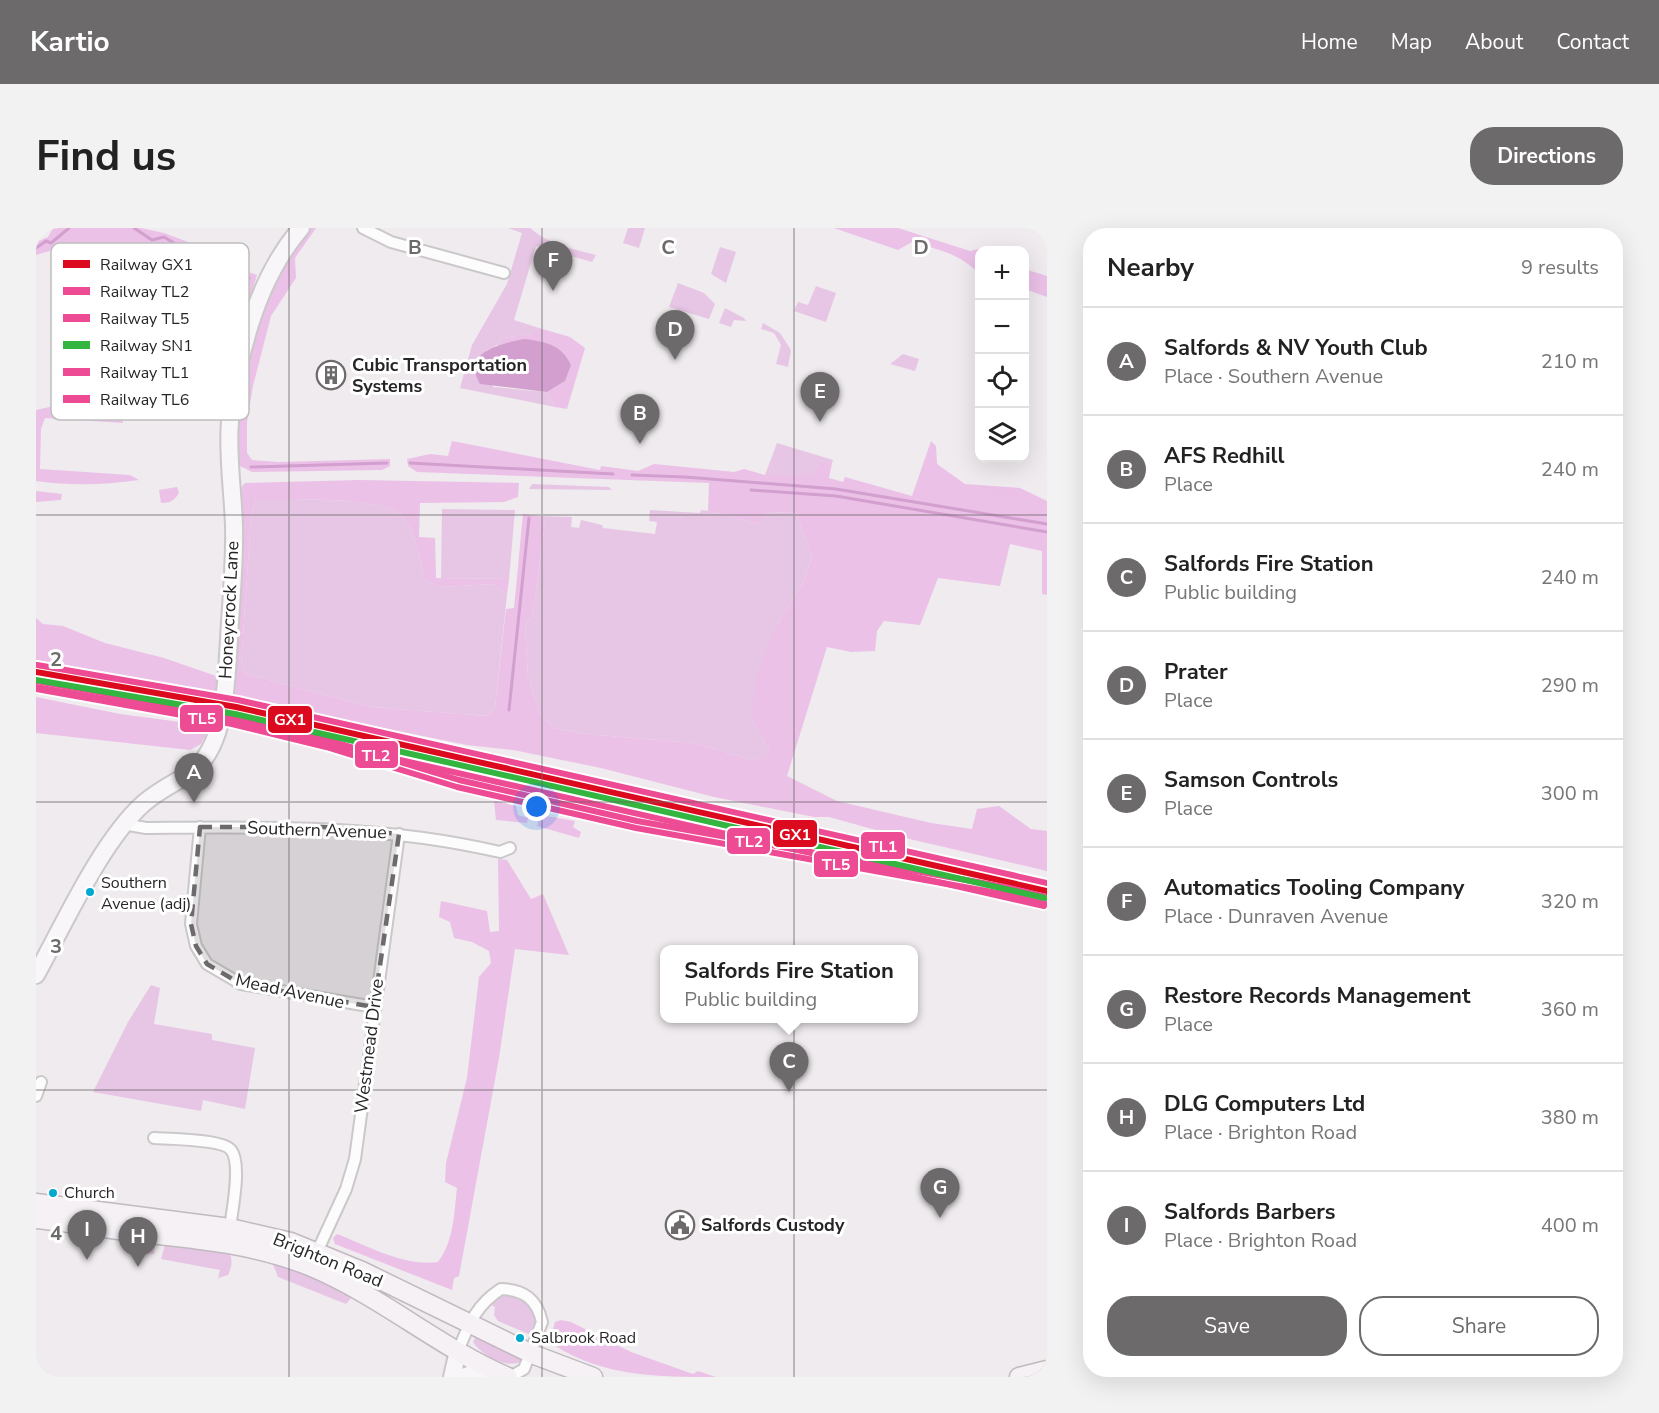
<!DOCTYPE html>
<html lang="en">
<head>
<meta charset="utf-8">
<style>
	:root { --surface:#fff; --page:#f2f2f2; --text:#222; --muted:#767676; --line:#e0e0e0; --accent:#6d6a6c }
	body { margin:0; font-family:"Nunito Sans",sans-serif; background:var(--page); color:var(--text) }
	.controls { position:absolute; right:18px; top:18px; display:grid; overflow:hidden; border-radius:12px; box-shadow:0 6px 24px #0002 }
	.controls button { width:54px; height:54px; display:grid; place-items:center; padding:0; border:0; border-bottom:2px solid var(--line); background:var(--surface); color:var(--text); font:30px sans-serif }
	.you { position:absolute; left:501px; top:579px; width:21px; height:21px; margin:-15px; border:4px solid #fff; border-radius:50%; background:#1a73e8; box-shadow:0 0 0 9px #1a73e833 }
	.badge { display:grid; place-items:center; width:39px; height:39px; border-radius:50%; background:var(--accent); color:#fff; font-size:20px; font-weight:700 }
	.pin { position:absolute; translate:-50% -50px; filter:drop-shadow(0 2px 3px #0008) }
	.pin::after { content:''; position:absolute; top:32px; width:21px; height:18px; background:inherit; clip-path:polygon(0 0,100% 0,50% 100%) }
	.popup { position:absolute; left:624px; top:717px; width:258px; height:78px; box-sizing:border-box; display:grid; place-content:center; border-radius:12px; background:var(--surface); filter:drop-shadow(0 2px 4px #0005); font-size:20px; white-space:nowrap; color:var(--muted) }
	.popup b { font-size:22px; color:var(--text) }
	.popup::after { content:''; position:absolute; left:50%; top:100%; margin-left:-12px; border:12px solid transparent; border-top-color:var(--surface) }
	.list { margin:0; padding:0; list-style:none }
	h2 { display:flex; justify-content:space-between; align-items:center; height:78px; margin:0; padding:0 24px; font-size:26px }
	h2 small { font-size:20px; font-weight:400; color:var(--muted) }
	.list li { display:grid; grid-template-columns:39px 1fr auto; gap:18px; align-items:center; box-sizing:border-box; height:108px; padding:0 24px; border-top:2px solid var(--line) }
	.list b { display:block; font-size:22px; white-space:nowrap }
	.list p { margin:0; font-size:20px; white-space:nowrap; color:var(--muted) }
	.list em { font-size:20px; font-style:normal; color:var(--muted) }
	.actions { display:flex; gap:12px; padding:18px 24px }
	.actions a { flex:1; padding:14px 0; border:2px solid var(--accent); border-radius:24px; text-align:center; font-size:21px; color:var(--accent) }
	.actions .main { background:var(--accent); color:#fff }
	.icon { flex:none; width:33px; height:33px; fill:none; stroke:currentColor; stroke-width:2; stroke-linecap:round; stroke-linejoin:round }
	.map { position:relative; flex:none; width:1011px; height:1149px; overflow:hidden; border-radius:24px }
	header { display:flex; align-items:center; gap:36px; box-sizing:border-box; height:84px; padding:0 30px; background:var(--accent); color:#fff }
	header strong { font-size:28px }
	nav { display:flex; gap:33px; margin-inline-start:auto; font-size:21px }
	.intro { display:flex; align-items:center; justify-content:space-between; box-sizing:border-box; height:144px; padding:0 36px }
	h1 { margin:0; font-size:42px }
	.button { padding:15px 27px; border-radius:24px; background:var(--accent); color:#fff; font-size:21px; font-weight:700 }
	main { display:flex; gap:36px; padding:0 36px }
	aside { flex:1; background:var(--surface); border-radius:24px; box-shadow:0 6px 24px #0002 }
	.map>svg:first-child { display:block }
</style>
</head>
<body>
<header>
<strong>Kartio</strong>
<nav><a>Home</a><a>Map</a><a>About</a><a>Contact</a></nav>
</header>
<div class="intro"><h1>Find us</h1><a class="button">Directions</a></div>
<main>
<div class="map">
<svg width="1011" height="1149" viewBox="0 0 1011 1149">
	<rect width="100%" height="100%" fill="#efebee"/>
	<path fill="#e7c6e5" d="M472 0H494C512 16 537 21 560 27L556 34 500 18 478 92 503 100 497 106 467 110 461 117 450 123 457 159 511 164 519 179 424 160 436 117 471 56 486 5Z
		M592 0H609L603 20 587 15Z
		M684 19 700 24 690 55 675 46Z
		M642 55 668 65 679 76 673 91 633 79Z
		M780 58 800 65 790 94 758 83 762 74 772 77Z
		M689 80 708 90 710 93 698 92 695 99 683 95Z
		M727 95 744 105 755 122 752 139 740 136 745 117 738 105 725 101Z
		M867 126 883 131 879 143 854 136Z
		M741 215 797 232 796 235 783 233 776 247H729Z
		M496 256 573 259 576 262 493 261Z
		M220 271C249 271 340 269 361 284 378 295 385 333 388 351L403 359 458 356 471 367 459 480 451 488 335 479 210 446 205 439 215 288Z
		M406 281 479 282 473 351 405 350Z
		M614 282 664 285 665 282 672 283 723 296 734 284 760 285 776 329 767 356 742 395 715 490 733 522 732 529 716 532 658 515 550 506 518 500 504 486 492 449 489 394 496 391 509 296 502 288 536 289 535 299 543 300 545 292 566 297 567 300 619 306 621 294 613 293Z
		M115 757 124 760 118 796 176 806V812L219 820 209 881 167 872 165 883 57 864 92 794Z
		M98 1014 119 1016 118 1026 96 1023Z
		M129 1017 193 1024C197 1032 196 1039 192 1047L182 1050 184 1042 125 1031Z
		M236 1034 289 1053 316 1069 310 1076 242 1049Z
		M471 1067 495 1076 500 1090 497 1108 462 1093 458 1087 459 1079 455 1077 458 1071Z
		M440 1108 486 1129V1133C472 1142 445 1127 437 1114Z"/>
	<path fill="#ebc1e8" d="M17 0H105L128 5 163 18 175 30 221 47 211 80C196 72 180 65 166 56 157 50 149 42 139 37 93 15 48 11 0 27V14L12 9Z
		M275 0H280L259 30 260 50 235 88 217 158 211 194V225L216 232 243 234 354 231V238L346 242 216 244 202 237C199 156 218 61 275 0Z
		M798 0H862L934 23 946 20 951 22H944L943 60H941L940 43C922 25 900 21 876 14L862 22Z
		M988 41 1011 48V69L989 61Z
		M503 100 534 109 549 120 531 181 519 179 511 164 529 153 461 117 467 110 496 106Z
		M103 110 191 128 202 121 190 178 183 173 182 155 174 133 152 126 118 123 103 128 80 123 83 115Z
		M41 173 86 187 87 195 9 190 5 201 4 241 94 247 103 252C68 257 35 258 0 253V182Z
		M416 213 564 242 565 238 602 243 618 236 698 244 708 241 729 247H776L783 233 796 235 793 250 807 254 809 249 876 268 895 213 900 218 901 236 929 256 984 260 1011 273V367L1006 366V323L974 316 964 358 902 350 884 397 848 393 841 403 839 423 815 424 791 419 751 548 801 573 895 595 936 601 941 581 963 578 995 601 1011 603V643L865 609 793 589H778L678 569 565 540 477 522 431 517 195 469 204 261 209 255 323 252 483 255 482 269 468 274 384 275 383 309 399 310 400 350 473 351 471 367 458 356 403 359 388 351C385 333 378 295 361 284 339 269 249 271 220 271L215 288 205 439 210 446 335 479 451 488 459 480 470 381 478 380 487 286 502 288 509 296 496 391 489 394 492 449 504 486 518 500 550 506 658 515 716 532 731 529 733 522 715 490 722 443 742 395 767 356 776 329 760 285 734 284 723 296 672 283 673 255 381 244 372 238 371 231 394 226 412 228Z
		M141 259 143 265C138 273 134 275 125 275L123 262Z
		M0 263 26 266 25 272 0 274Z
		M0 390 7 396 27 398 69 415 128 430 183 449 180 466 0 433Z
		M0 469 84 486 174 498 165 516 154 522 0 505Z
		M458 572 480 578 482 587 492 590 491 595 460 592Z
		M504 587 539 593 537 599 545 604 543 610 501 598Z
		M462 631 471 632 495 671 507 666 533 727 479 721 463 830 423 1048 418 1050 416 1062 299 1016 297 1010 301 1006C332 1018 369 1039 402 1034 418 1013 418 986 421 960L409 954 410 935 431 850 443 749 455 735 453 723 436 714 418 710 414 694 403 689 405 673 451 683 454 704 463 703Z
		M525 1092 535 1094 595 1124 657 1146 662 1143 680 1149C624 1149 567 1149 518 1117L516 1105 519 1094Z"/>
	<path fill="#d29fcf" d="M488 111C510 114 525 116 535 137L529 153 511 164 444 156C425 123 465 116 488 111Z"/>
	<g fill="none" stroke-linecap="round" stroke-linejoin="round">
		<path stroke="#d29fcf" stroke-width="3" d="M98 0 116 12 128 9 178 39 196 41 213 50
			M0 20 10 13 15 15 33 0
			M374 235 577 246
			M215 239 351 235
			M596 247 649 249 800 261 1011 296
			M715 262 800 268 1011 304
			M473 482 493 290"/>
		<g stroke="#cbc8ca" stroke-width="14">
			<path id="street" d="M327 0 355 14 468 45
				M87 596 110 600C232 599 344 596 464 624L474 620
				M164 599 155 696 160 718 171 736 205 756 338 779
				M0 868 5 854
				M118 910C133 911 187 911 195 922 206 935 196 983 194 1000
				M281 1024 310 961 319 931 363 606
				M422 1123C433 1096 440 1077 465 1061 488 1062 501 1071 506 1094L488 1141 474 1149"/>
		</g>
		<g stroke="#cbc8ca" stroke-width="20">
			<path id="secondary" d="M0 747C28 696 66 612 108 575 141 547 165 552 181 505 190 476 191 442 193 411 195 373 199 335 198 298 197 263 191 227 194 193 202 127 221 51 265 0
				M416 1149 422 1123
				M427 1149 435 1146H464"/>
		</g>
		<g stroke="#c2b9c1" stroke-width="21">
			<path id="primary" d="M0 975 194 1000 255 1014 326 1043 496 1126 557 1149
				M0 991C32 994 63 1000 95 1004 156 1011 216 1015 273 1038 344 1067 402 1119 472 1149
				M983 1149 1011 1142"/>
		</g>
		<use href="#street" stroke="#fdfcfc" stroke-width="10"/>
		<use href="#secondary" stroke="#f9f6f9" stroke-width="16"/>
		<use href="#primary" stroke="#f5f1f5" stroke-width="18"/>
		<g stroke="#fff" stroke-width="10">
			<path id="rail-1" d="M0 444 200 479 1011 663"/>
		</g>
		<g stroke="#fff" stroke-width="10">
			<path id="rail-2" d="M0 453 198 489 292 512 423 552 601 593 969 659 1011 669"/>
		</g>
		<g stroke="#fff" stroke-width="10">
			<path id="rail-3" d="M0 461 196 496 290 519 421 559 600 600 967 666 1009 676"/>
		</g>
		<g stroke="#fff" stroke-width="10">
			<path id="rail-4" d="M0 452 199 486 1009 670"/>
		</g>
		<g stroke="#fff" stroke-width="10">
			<path id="rail-5" d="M1 437 202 472 1011 655"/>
		</g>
		<g stroke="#fff" stroke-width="10">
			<path id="rail-6" d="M0 459 197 494 1008 678"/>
		</g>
		<use href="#rail-1" stroke="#dc0a1e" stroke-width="6"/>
		<use href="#rail-2" stroke="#ee4b95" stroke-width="6"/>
		<use href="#rail-3" stroke="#ee4b95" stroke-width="6"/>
		<use href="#rail-4" stroke="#33b540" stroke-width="6"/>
		<use href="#rail-5" stroke="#ee4b95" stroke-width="6"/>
		<use href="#rail-6" stroke="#ee4b95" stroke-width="6"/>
	</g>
	<path fill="#6d6a6c" fill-opacity="0.2" stroke="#6d6a6c" stroke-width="4.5" stroke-dasharray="12 8" stroke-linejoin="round" d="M164 599H287L363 606 338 779 205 756 171 736 160 718 155 696Z"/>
	<path fill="none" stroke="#6d6a6c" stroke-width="1.5" stroke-opacity="0.55" d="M253 0V1149M506 0V1149M758 0V1149M0 287H1011M0 574H1011M0 862H1011"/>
	<defs>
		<g id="building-ring" transform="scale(1.5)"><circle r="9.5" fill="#fff" stroke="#6d6a6c" stroke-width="1.5"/><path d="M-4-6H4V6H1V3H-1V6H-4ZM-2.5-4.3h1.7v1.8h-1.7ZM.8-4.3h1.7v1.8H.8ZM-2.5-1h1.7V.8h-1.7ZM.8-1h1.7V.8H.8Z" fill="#6d6a6c"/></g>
		<g id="civic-ring" transform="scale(1.5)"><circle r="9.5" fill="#fff" stroke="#6d6a6c" stroke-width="1.5"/><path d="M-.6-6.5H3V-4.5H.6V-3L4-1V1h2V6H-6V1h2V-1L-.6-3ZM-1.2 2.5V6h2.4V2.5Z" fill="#6d6a6c"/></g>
	</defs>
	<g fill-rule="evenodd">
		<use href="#building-ring" x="295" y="147"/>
		<use href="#civic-ring" x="644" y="997"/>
	</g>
	<g fill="#00a9ce" stroke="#fff" stroke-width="2">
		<circle cx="54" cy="664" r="5"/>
		<circle cx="17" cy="965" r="5"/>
		<circle cx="484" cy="1110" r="5"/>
	</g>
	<g text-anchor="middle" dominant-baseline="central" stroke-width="6" stroke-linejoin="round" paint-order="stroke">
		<g font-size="16" fill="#272526" stroke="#fff" text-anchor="start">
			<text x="65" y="655">Southern<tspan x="65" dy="21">Avenue (adj)</tspan></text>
			<text x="28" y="965">Church</text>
			<text x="495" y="1110">Salbrook Road</text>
		</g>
		<g font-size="18" font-weight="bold" fill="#272526" stroke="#fff" text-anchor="start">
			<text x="316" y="137">Cubic Transportation<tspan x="316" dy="21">Systems</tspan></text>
			<text x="665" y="997">Salfords Custody</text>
		</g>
		<g font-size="18" fill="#272526" stroke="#fff">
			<text transform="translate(193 382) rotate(-87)">Honeycrock Lane</text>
			<text transform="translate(281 602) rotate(2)">Southern Avenue</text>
			<text transform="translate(254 763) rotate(12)">Mead Avenue</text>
			<text transform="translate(333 818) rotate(-83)">Westmead Drive</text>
			<text transform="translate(292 1032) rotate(22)">Brighton Road</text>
		</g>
	</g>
	<rect x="15" y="15" width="198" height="177" rx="9" fill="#fff" stroke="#bebebe" stroke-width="1.5"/>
	<rect x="27" y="32" width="27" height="8" fill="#dc0a1e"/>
	<rect x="27" y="59" width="27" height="8" fill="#ee4b95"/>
	<rect x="27" y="86" width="27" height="8" fill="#ee4b95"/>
	<rect x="27" y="113" width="27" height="8" fill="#33b540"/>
	<rect x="27" y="140" width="27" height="8" fill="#ee4b95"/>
	<rect x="27" y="167" width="27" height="8" fill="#ee4b95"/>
	<g font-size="16" fill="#272526">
		<text x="64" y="42">Railway GX1</text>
		<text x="64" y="69">Railway TL2</text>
		<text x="64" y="96">Railway TL5</text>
		<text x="64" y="123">Railway SN1</text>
		<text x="64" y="150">Railway TL1</text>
		<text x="64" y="177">Railway TL6</text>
	</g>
	<g font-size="20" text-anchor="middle" font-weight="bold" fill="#6d6a6c" stroke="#fff" stroke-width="6" stroke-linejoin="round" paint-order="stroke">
		<text x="379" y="26">B</text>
		<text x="632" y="26">C</text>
		<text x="885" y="26">D</text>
		<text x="20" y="438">2</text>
		<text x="20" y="725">3</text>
		<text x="20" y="1012">4</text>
	</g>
	<g stroke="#fff" stroke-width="2">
		<rect x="143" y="476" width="45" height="29" rx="6" fill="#ee4b95"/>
		<rect x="231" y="477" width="46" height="29" rx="6" fill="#dc0a1e"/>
		<rect x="318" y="512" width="45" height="29" rx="6" fill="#ee4b95"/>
		<rect x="736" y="591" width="46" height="29" rx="6" fill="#dc0a1e"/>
		<rect x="690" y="599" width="45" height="28" rx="6" fill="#ee4b95"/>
		<rect x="824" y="603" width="46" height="29" rx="6" fill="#ee4b95"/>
		<rect x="777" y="622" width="46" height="28" rx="6" fill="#ee4b95"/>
	</g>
	<g font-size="16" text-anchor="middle" font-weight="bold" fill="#fff">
		<text x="166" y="496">TL5</text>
		<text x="254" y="497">GX1</text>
		<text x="340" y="533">TL2</text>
		<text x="759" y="612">GX1</text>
		<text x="713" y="619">TL2</text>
		<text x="847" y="624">TL1</text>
		<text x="800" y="642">TL5</text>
	</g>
</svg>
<div class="controls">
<button>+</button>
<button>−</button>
<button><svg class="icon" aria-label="locate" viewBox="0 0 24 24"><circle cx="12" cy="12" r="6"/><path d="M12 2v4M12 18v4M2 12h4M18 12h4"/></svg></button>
<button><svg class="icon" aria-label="layers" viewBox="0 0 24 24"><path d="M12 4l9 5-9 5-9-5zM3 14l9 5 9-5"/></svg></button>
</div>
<div class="you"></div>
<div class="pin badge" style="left:158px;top:575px">A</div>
<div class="pin badge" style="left:604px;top:216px">B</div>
<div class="pin badge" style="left:753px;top:864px">C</div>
<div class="popup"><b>Salfords Fire Station</b>Public building</div>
<div class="pin badge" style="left:639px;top:132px">D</div>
<div class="pin badge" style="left:784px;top:194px">E</div>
<div class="pin badge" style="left:517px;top:63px">F</div>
<div class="pin badge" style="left:904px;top:990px">G</div>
<div class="pin badge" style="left:102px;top:1039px">H</div>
<div class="pin badge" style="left:51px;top:1032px">I</div>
</div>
<aside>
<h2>Nearby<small>9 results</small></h2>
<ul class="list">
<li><span class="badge">A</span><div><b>Salfords &amp; NV Youth Club</b><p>Place · Southern Avenue</p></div><em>210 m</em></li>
<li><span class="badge">B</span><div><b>AFS Redhill</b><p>Place</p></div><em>240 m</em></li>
<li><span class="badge">C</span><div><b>Salfords Fire Station</b><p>Public building</p></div><em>240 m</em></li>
<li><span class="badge">D</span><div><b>Prater</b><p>Place</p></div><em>290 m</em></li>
<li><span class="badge">E</span><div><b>Samson Controls</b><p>Place</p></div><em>300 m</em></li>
<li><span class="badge">F</span><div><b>Automatics Tooling Company</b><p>Place · Dunraven Avenue</p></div><em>320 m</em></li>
<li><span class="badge">G</span><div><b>Restore Records Management</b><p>Place</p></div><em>360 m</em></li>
<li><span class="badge">H</span><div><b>DLG Computers Ltd</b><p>Place · Brighton Road</p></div><em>380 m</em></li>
<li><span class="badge">I</span><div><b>Salfords Barbers</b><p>Place · Brighton Road</p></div><em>400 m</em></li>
</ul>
<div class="actions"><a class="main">Save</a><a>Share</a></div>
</aside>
</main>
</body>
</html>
